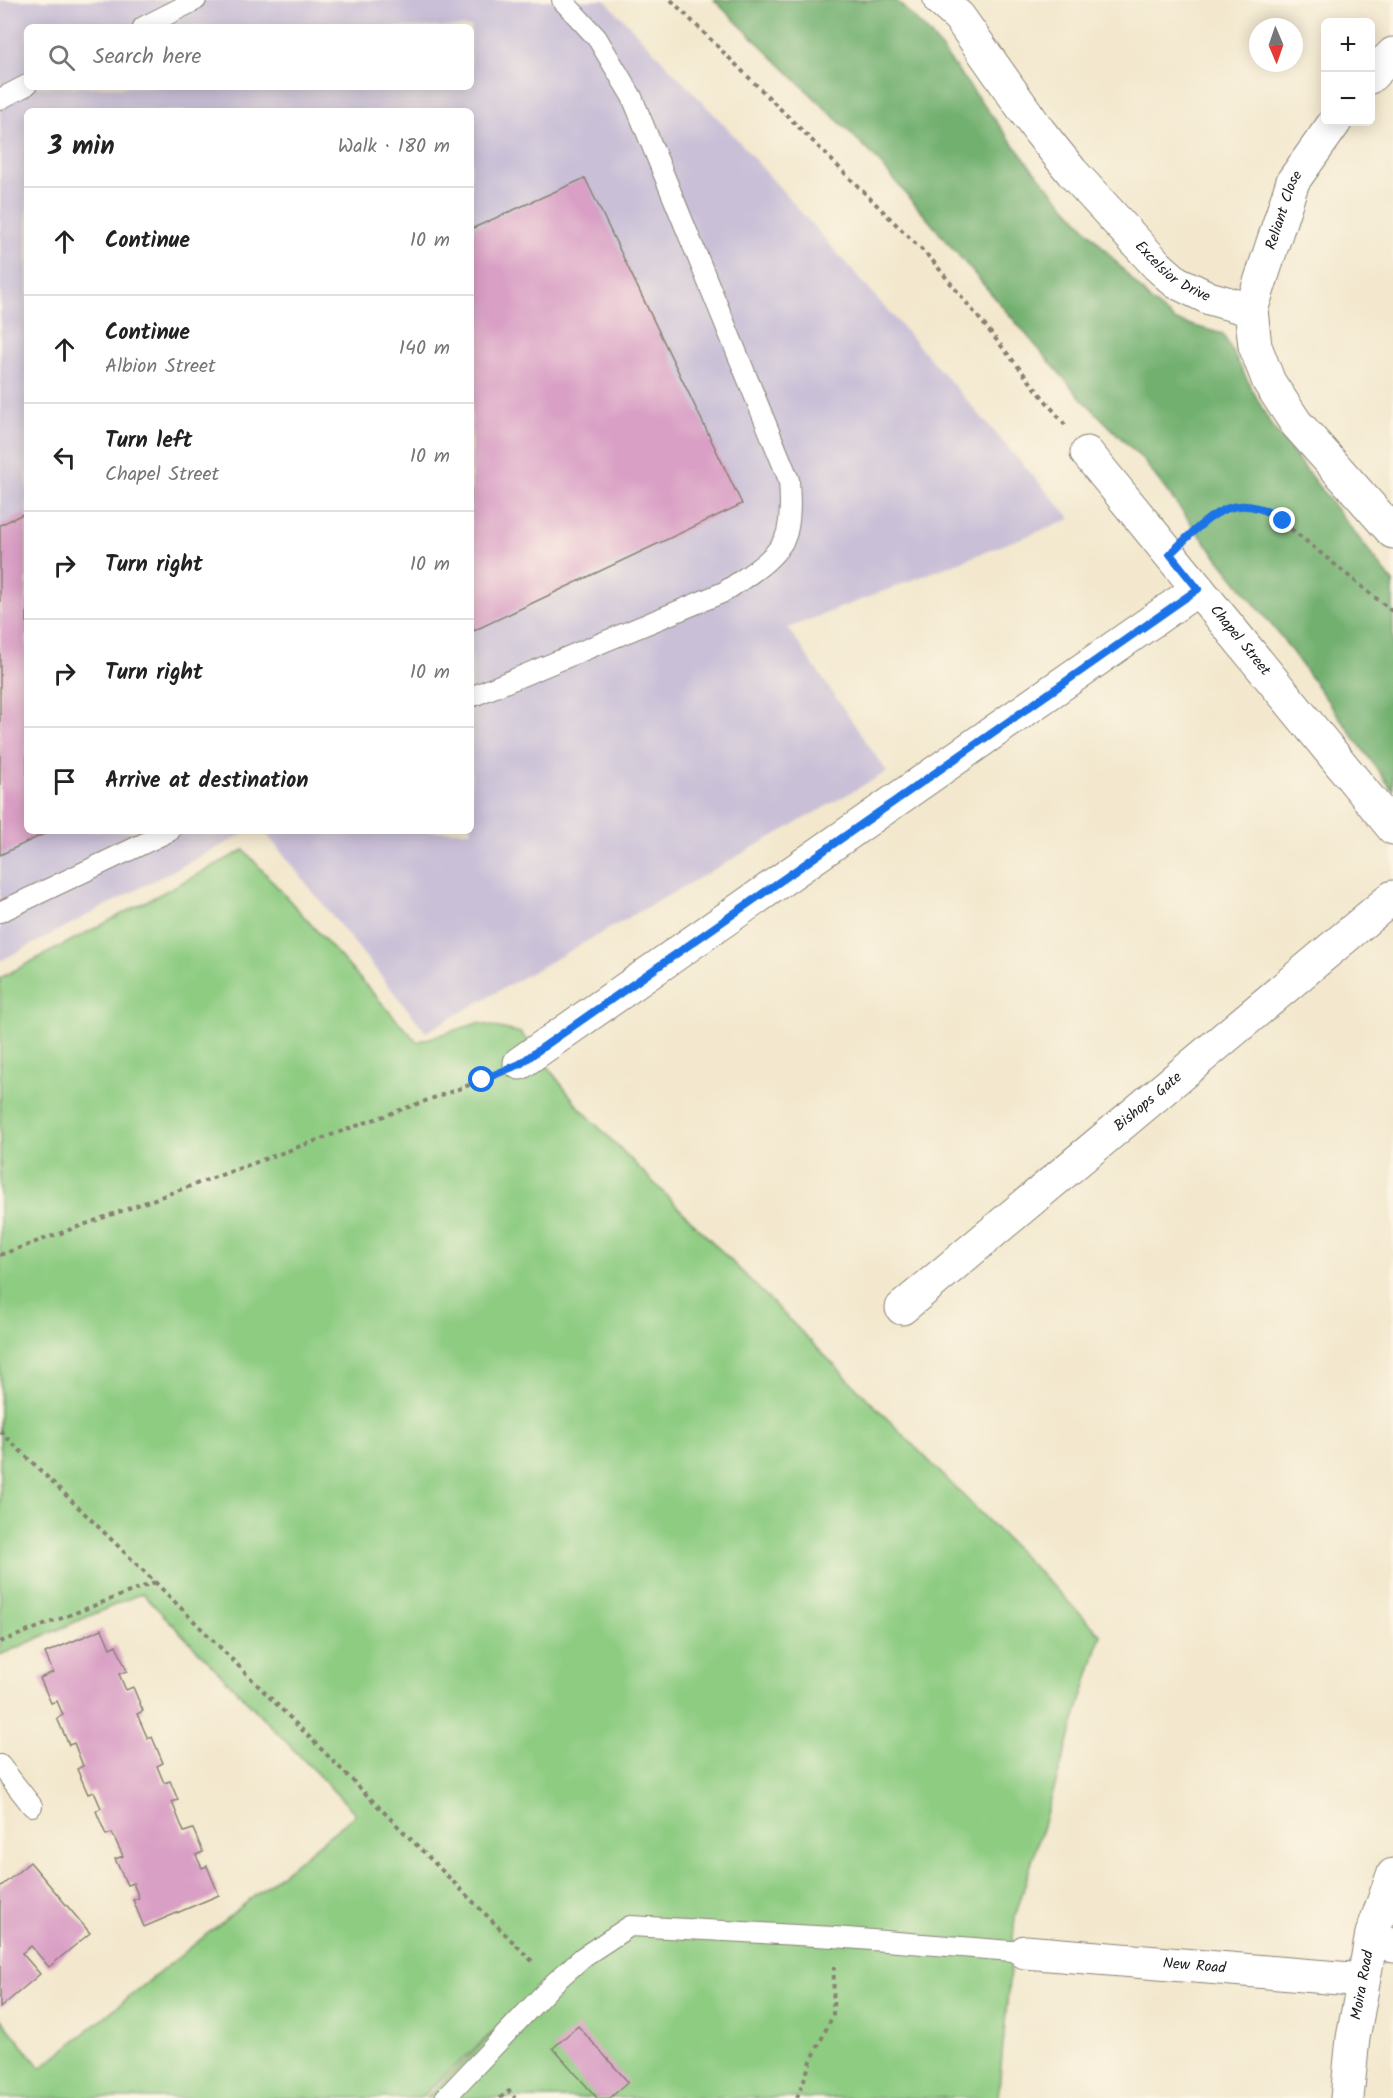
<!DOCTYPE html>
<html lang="en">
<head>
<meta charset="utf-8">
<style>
	:root { --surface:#fff; --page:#f2f2f2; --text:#222; --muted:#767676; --line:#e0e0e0 }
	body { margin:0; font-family:Kalam,sans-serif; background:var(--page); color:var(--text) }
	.controls { position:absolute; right:18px; top:18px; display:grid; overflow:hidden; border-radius:9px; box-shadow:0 3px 15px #0003 }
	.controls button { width:54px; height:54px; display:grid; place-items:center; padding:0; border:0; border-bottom:2px solid var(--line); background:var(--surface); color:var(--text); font:30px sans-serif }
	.compass { position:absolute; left:1249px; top:18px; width:54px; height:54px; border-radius:50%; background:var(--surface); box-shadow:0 3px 15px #0003; rotate:178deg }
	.stop { position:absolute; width:18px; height:18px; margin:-14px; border:4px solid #1a73e8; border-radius:50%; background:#fff }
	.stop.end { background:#1a73e8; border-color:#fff; box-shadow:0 2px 6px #0008 }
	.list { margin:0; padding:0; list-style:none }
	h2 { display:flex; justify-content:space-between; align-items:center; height:78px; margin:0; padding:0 24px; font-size:26px }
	h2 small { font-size:20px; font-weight:400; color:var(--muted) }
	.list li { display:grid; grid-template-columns:39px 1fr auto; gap:18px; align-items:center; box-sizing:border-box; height:108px; padding:0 24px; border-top:2px solid var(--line) }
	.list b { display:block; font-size:22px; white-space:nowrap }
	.list p { margin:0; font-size:20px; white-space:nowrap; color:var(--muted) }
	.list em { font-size:20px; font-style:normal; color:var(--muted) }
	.icon { flex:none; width:33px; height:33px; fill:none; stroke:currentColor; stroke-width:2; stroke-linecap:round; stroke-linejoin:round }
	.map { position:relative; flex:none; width:1393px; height:2098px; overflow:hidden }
	.search { position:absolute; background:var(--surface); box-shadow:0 3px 15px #0003; left:24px; top:24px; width:450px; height:66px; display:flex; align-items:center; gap:15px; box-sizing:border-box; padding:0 21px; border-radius:9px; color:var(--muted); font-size:22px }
	.panel { position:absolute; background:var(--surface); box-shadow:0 3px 15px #0003; left:24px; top:108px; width:450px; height:726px; border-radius:9px }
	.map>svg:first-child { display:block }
</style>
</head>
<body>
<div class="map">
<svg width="1393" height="2098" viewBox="0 0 1393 2098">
	<rect width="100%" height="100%" fill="#fcf5e5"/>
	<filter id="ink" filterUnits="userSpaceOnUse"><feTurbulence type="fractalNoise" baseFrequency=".0167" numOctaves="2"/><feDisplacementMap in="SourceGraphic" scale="12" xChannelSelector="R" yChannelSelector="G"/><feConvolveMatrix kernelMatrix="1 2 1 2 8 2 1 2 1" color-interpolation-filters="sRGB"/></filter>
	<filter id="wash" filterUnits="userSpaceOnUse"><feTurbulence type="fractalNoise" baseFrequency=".008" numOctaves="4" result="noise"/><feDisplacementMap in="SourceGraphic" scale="24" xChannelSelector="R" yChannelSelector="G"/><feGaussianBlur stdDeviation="1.35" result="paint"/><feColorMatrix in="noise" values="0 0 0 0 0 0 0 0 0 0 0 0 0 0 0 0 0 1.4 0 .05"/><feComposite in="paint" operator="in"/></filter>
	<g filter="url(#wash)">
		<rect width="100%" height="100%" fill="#f3e8ce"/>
		<path fill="#c9bfd7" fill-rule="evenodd" d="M0 0H605L729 130 1071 519 788 628 887 772 426 1032 264 831H471V111H27V831H249L0 961ZM27 27H471V87H27Z"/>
		<path fill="#8ecc82" stroke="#55744f" stroke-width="1.5" d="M244 850 417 1042 478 1023 521 1033 579 1107 1101 1635 1015 1917 998 2098H426L528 2000 420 2098H0V2018L41 2068 356 1814 142 1593 0 1655V978Z"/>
		<path fill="#72b070" stroke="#476646" stroke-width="1.5" d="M714 0H896L930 34 1030 166 1151 301 1176 321 1223 334 1271 425 1393 582V791L1282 638 1206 543 1144 461 1078 395 871 153Z"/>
		<g id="blocks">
			<path fill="#d99fc5" d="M585 178 742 504 471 632V229Z
				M27 512V831H50L0 855V525Z
				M102 1629 110 1648 116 1645 127 1671 119 1674 126 1690 133 1687 143 1711 137 1714 148 1739 152 1737 163 1763 157 1766 164 1783 170 1781 178 1800 172 1802 184 1832 193 1829 203 1852 196 1855 202 1868 207 1866 219 1895 144 1927 133 1900 139 1898 133 1883 127 1885 115 1859 123 1856 112 1833 106 1835 96 1811 101 1808 94 1792 88 1794 77 1769 83 1766 74 1743 69 1745 57 1718 63 1715 57 1701 51 1703 40 1678 53 1672 45 1653Z
				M30 1862 90 1933 49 1967 31 1946 22 1953 40 1974 0 2008V1887Z
				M578 2026 628 2082 610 2098H597L553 2048Z"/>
		</g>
	</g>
	<g filter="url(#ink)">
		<use href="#blocks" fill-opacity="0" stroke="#888275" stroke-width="1.5"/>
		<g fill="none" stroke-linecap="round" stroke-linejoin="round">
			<g stroke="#888275" stroke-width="22">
				<path id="service" d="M143 27 196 0
					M0 99 27 85
					M471 697 724 592C744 578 781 557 787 532 791 515 790 497 789 480L632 97 597 38 562 0
					M0 912 170 831
					M0 1765 32 1806
					M445 2098 554 1983 583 1957 630 1926 834 1937 1025 1952"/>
			</g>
			<g stroke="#888275" stroke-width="35">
				<g id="minor">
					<path id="s1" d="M940 0 959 17 1039 131 1072 172 1158 266 1176 282 1209 298 1251 310 1255 346 1269 382 1296 423 1393 532"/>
					<path d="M1370 77 1393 54"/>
					<path id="s2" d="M1251 310 1293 181 1335 122"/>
					<path id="s3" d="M1087 453 1393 828"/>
					<path d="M520 1063 1198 589"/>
					<path id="s4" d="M902 1308 1393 897"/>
					<path d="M1372 1934 1393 1946"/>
					<path id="s5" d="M1025 1952 1363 1980"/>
				</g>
			</g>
			<g stroke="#888275" stroke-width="35">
				<g id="tertiary">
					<path id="s6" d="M1347 2098 1353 2038 1372 1934 1393 1875"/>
				</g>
			</g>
			<path stroke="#888275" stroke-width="4" stroke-dasharray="4.5 4.5" stroke-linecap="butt" d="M671 0 932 260 1065 425
				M1197 529C1223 508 1235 499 1268 510L1393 612
				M0 1255 486 1079
				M0 1431 155 1582 533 1962
				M0 1642 155 1582
				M500 2098 509 2091 515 2098
				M797 2098 811 2061 833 2015 834 1965"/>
			<use href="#service" stroke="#fff" stroke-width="20"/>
			<use href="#minor" stroke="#fff" stroke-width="33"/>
			<use href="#tertiary" stroke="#fff" stroke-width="33"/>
		</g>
	</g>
	<g fill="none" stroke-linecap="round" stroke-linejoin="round" filter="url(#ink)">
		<path stroke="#1a73e8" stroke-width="8" d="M482 1080 520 1064 536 1052 1198 589 1170 554C1207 519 1233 485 1283 521"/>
	</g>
	<g text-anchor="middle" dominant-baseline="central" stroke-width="5" stroke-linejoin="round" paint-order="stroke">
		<g font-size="15" fill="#1c1c1c" stroke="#fcf5e5">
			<text stroke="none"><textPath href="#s2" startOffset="105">Reliant Close</textPath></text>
			<text stroke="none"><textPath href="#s1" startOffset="360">Excelsior Drive</textPath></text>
			<text stroke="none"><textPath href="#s3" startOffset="242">Chapel Street</textPath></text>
			<text stroke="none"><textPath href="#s4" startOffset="321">Bishops Gate</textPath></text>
			<text stroke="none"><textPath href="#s5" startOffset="170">New Road</textPath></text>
			<text stroke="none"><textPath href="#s6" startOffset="114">Moira Road</textPath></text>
		</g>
	</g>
</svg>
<div class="controls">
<button>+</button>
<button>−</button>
</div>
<svg class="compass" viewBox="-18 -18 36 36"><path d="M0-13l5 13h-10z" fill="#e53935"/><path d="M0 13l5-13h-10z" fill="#767676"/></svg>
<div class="stop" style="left:482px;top:1080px"></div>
<div class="stop end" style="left:1283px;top:521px"></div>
<div class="search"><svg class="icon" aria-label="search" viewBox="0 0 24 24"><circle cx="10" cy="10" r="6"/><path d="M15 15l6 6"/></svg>Search here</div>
<section class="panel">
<h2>3 min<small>Walk · 180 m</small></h2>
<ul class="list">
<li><svg class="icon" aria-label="ahead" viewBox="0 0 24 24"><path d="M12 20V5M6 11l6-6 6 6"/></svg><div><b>Continue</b></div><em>10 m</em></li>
<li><svg class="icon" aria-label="ahead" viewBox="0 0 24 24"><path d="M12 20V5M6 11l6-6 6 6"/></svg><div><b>Continue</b><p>Albion Street</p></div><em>140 m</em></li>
<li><svg class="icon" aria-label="left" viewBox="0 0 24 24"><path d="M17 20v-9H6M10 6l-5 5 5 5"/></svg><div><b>Turn left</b><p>Chapel Street</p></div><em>10 m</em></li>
<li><svg class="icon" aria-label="right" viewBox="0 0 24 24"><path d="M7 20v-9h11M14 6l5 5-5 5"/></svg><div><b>Turn right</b></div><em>10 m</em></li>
<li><svg class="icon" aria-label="right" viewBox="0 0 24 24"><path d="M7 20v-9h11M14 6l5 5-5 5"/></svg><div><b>Turn right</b></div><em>10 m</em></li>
<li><svg class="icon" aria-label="arrive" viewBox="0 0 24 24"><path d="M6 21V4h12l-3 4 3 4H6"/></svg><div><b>Arrive at destination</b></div></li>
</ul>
</section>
</div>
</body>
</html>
